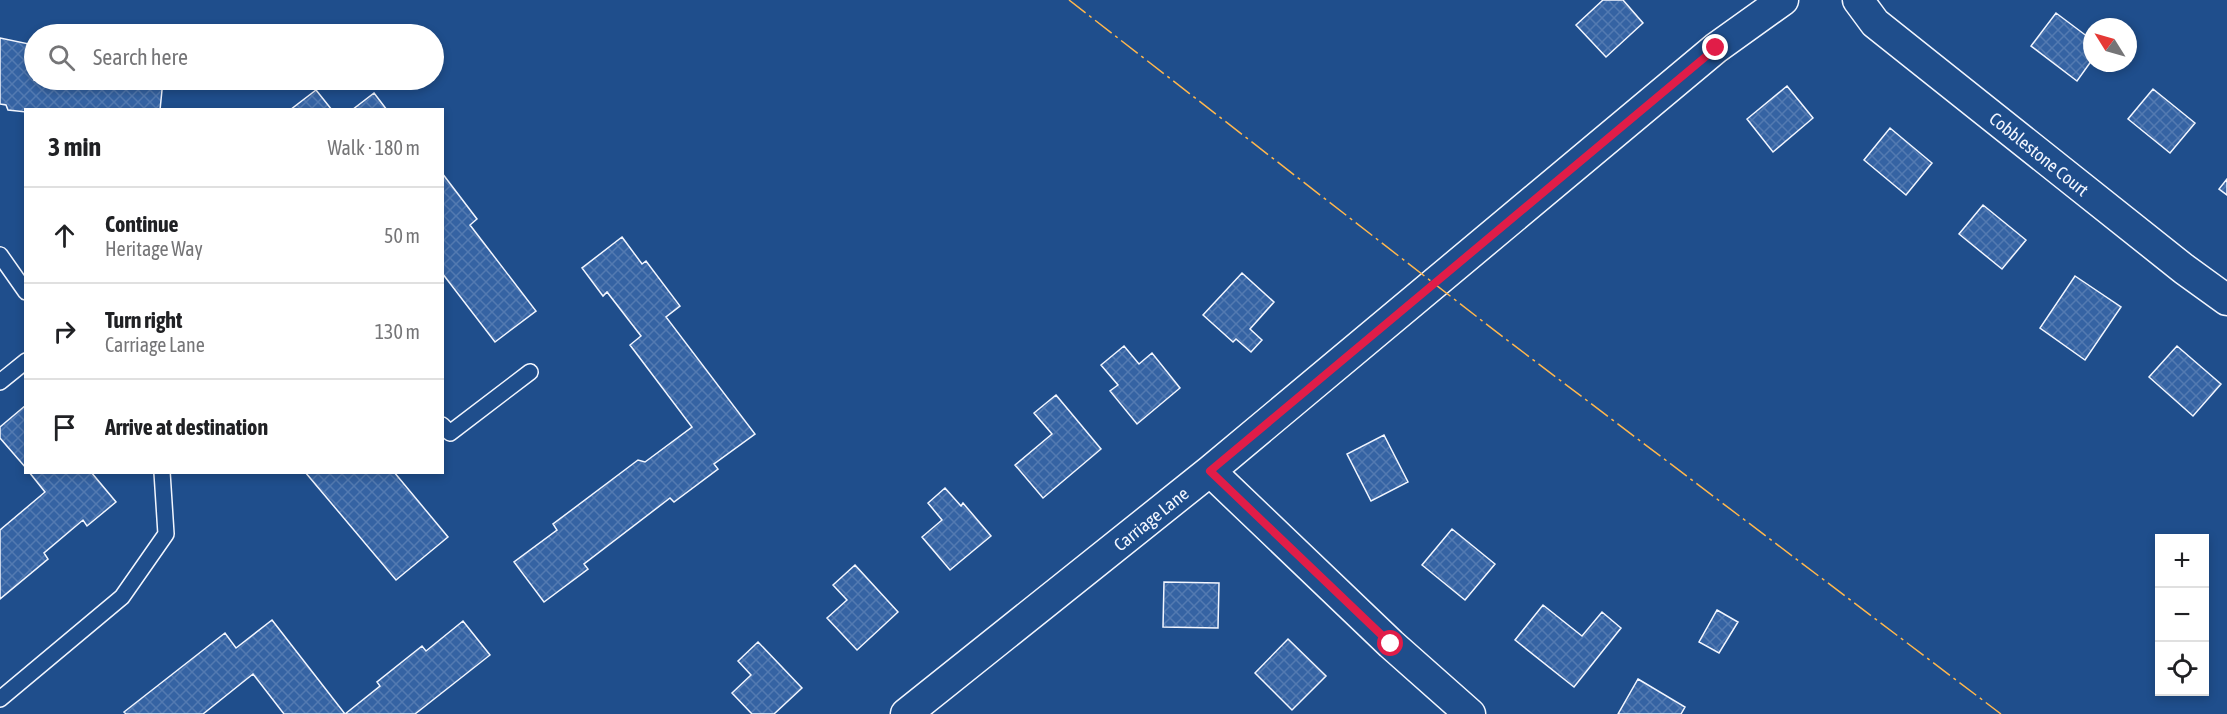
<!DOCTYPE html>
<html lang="en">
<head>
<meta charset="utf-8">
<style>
	:root { --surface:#fff; --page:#f2f2f2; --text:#202124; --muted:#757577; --line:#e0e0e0 }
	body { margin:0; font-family:"Asap Condensed",sans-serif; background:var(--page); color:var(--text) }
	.controls { position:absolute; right:18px; bottom:18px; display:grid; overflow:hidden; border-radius:0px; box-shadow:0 3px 9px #0003 }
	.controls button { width:54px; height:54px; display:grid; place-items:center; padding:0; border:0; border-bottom:2px solid var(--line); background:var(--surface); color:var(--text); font:30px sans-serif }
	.compass { position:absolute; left:2083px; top:18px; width:54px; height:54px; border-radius:50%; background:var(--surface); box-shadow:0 3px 9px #0003; rotate:307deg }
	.stop { position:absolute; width:18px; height:18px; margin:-14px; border:4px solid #e11d48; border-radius:50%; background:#fff }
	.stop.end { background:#e11d48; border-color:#fff; box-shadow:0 2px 6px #0008 }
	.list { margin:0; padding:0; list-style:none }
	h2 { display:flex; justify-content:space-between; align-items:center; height:78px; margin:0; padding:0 24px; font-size:26px }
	h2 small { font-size:20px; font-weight:400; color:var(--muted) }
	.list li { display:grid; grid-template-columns:39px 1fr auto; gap:18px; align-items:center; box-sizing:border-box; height:96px; padding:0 24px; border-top:2px solid var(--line) }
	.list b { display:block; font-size:22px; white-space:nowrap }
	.list p { margin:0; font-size:20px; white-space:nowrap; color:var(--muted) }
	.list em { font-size:20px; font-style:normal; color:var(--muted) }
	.icon { flex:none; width:33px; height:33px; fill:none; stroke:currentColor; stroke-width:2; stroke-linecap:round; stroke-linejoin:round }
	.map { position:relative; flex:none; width:2227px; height:714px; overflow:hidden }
	.search { position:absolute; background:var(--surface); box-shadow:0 3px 9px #0003; left:24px; top:24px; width:420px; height:66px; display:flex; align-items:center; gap:15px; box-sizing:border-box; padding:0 21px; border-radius:33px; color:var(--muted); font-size:22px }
	.panel { position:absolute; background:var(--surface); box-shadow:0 3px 9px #0003; left:24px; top:108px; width:420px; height:366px; border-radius:0px }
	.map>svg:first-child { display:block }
</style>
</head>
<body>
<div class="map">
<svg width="2227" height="714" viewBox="0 0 2227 714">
	<defs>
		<pattern id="building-cross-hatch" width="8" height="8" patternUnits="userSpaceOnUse" patternTransform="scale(1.5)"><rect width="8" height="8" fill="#3563a3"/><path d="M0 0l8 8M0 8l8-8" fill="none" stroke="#537ab1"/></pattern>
	</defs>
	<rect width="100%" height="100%" fill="#1f4e8c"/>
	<path fill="url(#building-cross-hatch)" stroke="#f2f6ff" stroke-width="1.5" d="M1603 0H1623L1643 23 1606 57 1576 25Z
		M2056 13 2092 40V60L2077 81 2031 46Z
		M0 38 34 45V80H163L160 110H26V112L8 110 6 105 0 104Z
		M1787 86 1813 118 1773 152 1747 119Z
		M2153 89 2195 123 2170 153 2128 119Z
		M316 90 332 110H290Z
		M374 93 387 110H352Z
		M1890 128 1932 163 1906 195 1864 160Z
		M442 173 477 219 470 225 536 311 495 342 442 273Z
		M2227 179V195L2219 189Z
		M1983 205 2026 240 2002 269 1959 234Z
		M622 237 642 264 646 261 680 306 666 317 755 434 714 464 718 469 674 502 670 498 584 564 588 569 544 602 514 562 557 530 553 524 638 460 645 462 692 427 630 345 641 336 607 292 603 296 582 268Z
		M1242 273 1274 302 1250 329 1262 340 1251 352 1236 339 1233 342 1203 315Z
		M2075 276 2121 307 2085 360 2040 328Z
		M1124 346 1139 364 1152 353 1180 388 1137 424 1110 391 1118 385 1101 365Z
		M2177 346 2221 384 2193 416 2149 377Z
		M1056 395 1101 449 1043 498 1015 465 1052 434 1034 413Z
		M26 405V468L0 438V427Z
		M1384 435 1408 482 1371 501 1347 454Z
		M29 472H91L116 502 87 526 83 520 44 553 48 559 0 599V530L45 492Z
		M305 472H394L448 537 396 580Z
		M945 488 961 506 963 503 991 536 950 570 922 537 942 520 928 503Z
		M1452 529 1495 564 1465 600 1422 565Z
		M855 565 898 612 857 650 827 618 847 600 833 585Z
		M1164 582 1219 583 1218 628 1163 627Z
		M1543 605 1582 636 1602 612 1621 628 1574 687 1515 640Z
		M1717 610 1738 622 1719 653 1699 642Z
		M272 620 345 714 380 686 377 682 422 646 426 651 463 621 490 655 415 714H284L253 674 203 714H126L124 712 225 633 236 648Z
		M1288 639 1326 676 1292 710 1255 673Z
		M758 642 802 688 774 714H752L732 693 751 675 738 661Z
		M1638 679 1685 707 1681 714H1618Z"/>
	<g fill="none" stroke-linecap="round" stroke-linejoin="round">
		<g stroke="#f2f6ff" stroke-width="18">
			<path id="service" d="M0 255 26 292
				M0 382 26 361
				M442 425 450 433 530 372
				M0 699 122 597 166 534 162 472"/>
		</g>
		<g stroke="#f2f6ff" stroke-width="33">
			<path id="minor" d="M1858 0 1875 23 2184 269 2227 300
				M1210 471 1391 644 1470 714
				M906 714 1210 471 1716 48 1783 0"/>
		</g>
		<use href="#service" stroke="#1f4e8c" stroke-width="15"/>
		<use href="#minor" stroke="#1f4e8c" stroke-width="30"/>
		<path stroke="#ffb74d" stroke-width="1.5" stroke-dasharray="21 4.5 3 4.5" stroke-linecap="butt" d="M1069 0 1503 337 2001 714"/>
	</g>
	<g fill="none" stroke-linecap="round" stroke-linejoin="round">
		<path stroke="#e11d48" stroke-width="8" d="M1391 644 1210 471 1716 48"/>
	</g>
	<g text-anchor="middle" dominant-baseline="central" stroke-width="4.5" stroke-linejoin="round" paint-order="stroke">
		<g font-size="18" fill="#f2f6ff" stroke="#1f4e8c">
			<text transform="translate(2039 154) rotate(39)">Cobblestone Court</text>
			<text transform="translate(1151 519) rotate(-39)">Carriage Lane</text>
		</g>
	</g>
</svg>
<div class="controls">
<button>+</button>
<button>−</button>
<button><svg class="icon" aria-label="locate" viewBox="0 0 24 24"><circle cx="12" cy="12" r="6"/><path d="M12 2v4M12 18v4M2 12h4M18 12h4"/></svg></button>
</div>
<svg class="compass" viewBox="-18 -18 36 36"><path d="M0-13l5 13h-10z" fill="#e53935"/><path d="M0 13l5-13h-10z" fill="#757577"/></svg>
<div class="stop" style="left:1391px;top:644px"></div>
<div class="stop end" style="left:1716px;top:48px"></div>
<div class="search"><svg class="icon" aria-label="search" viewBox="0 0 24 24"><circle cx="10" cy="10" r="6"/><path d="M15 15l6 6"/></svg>Search here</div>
<section class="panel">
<h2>3 min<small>Walk · 180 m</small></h2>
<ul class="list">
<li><svg class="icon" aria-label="ahead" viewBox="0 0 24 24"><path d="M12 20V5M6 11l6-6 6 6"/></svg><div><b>Continue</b><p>Heritage Way</p></div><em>50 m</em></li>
<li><svg class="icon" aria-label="right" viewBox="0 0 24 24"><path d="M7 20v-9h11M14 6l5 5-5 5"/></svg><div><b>Turn right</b><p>Carriage Lane</p></div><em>130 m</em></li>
<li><svg class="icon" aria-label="arrive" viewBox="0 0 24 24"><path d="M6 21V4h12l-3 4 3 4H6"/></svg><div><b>Arrive at destination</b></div></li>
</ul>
</section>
</div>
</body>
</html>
